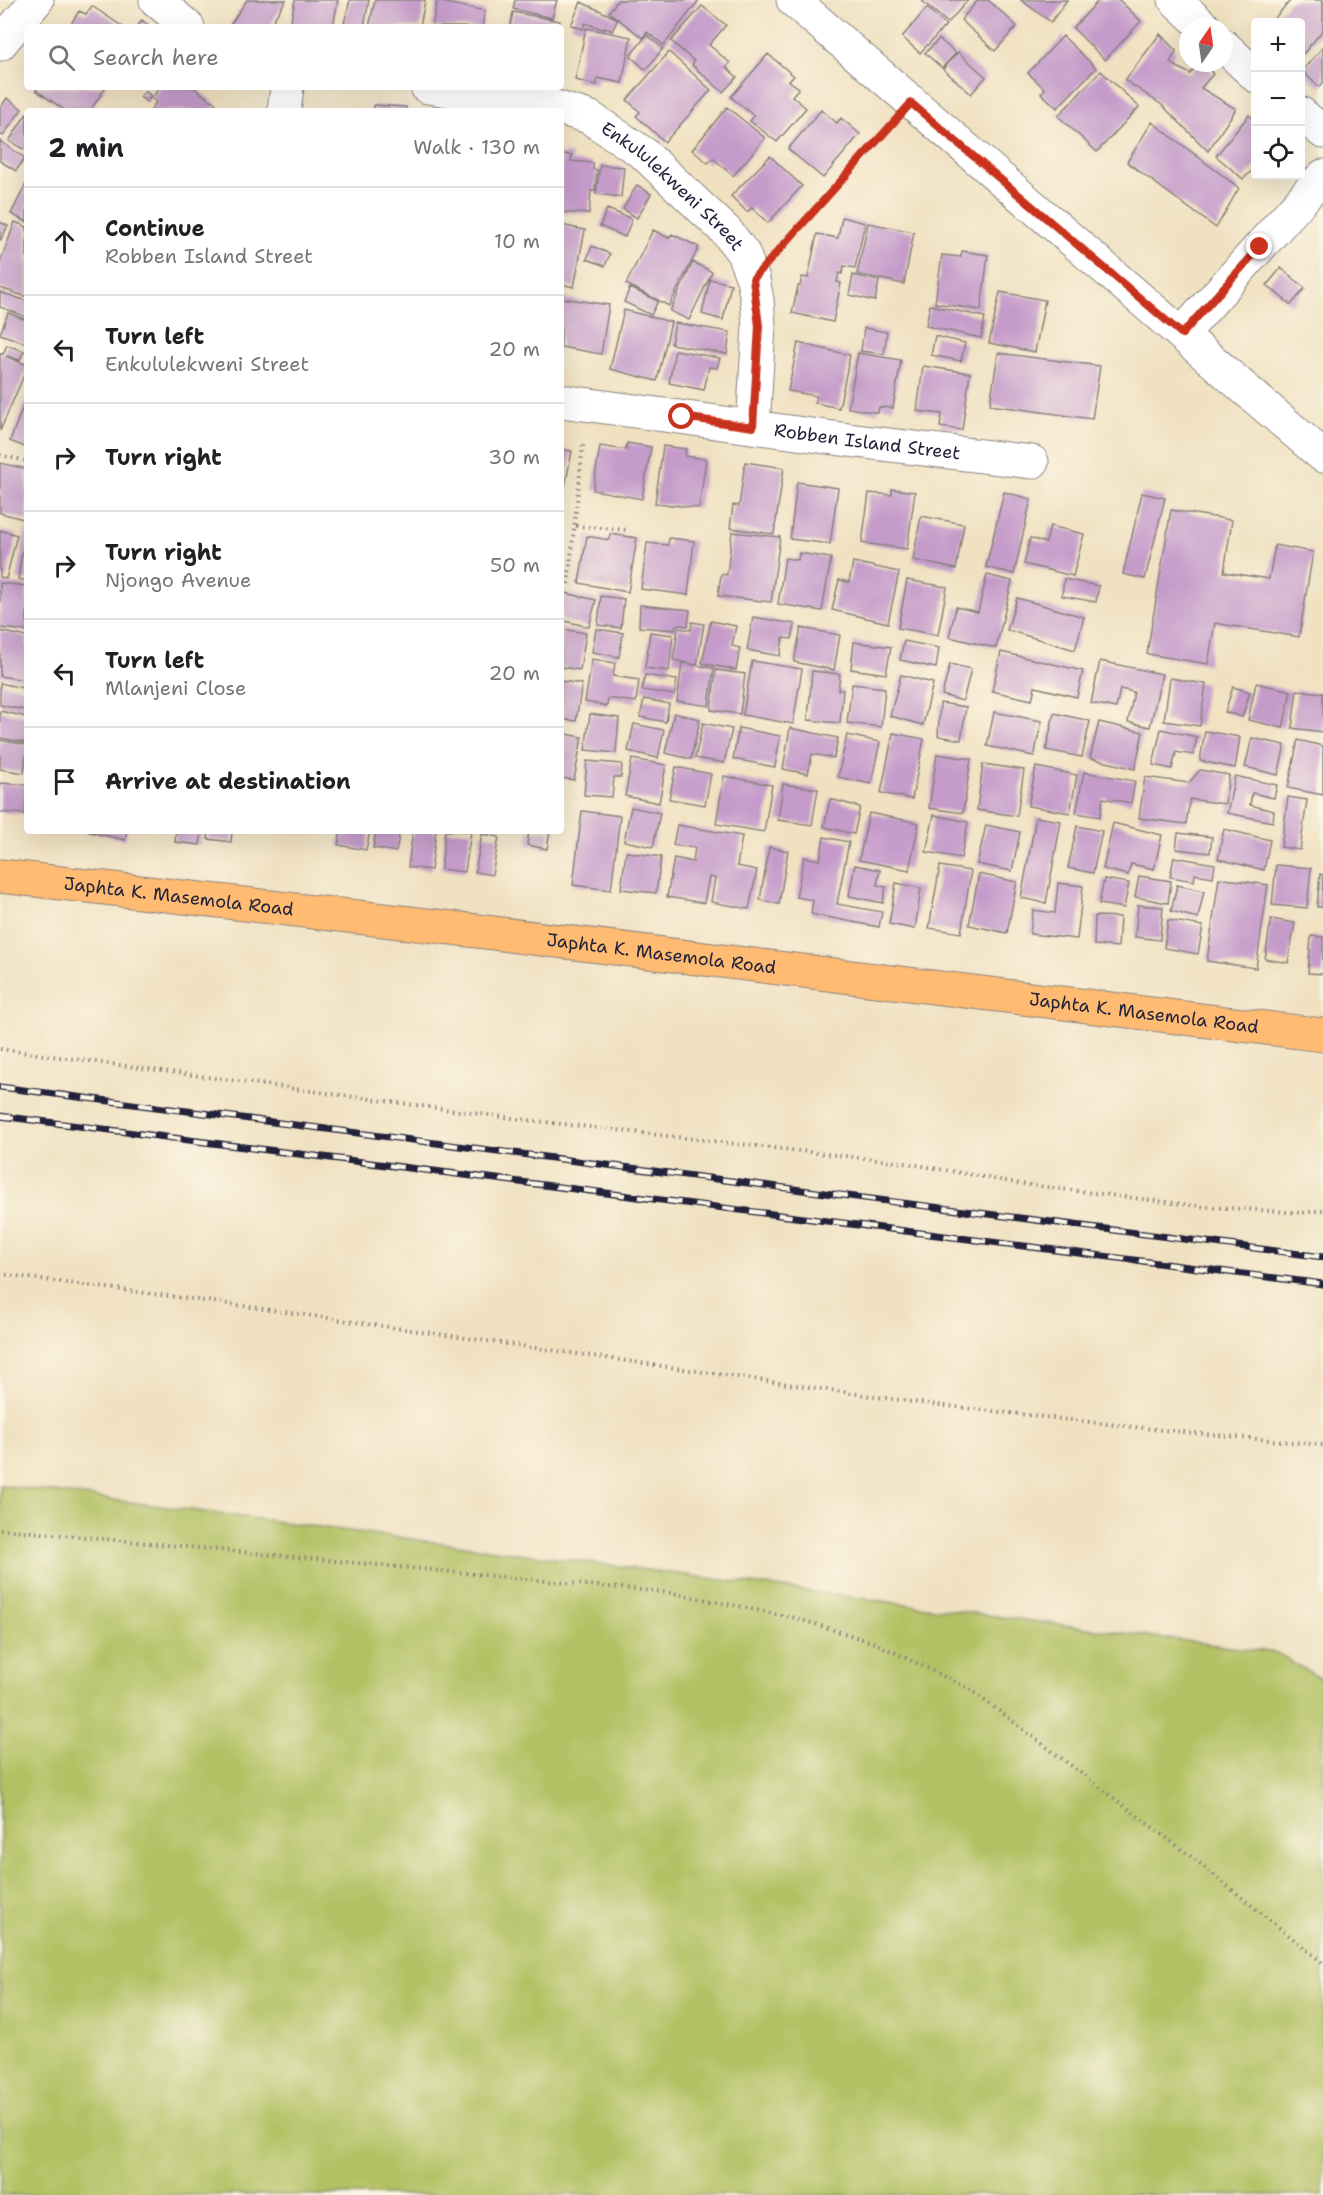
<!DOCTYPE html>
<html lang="en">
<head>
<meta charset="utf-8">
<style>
	:root { --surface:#fff; --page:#f6f6f6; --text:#202124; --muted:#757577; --line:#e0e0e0 }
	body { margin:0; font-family:"Shantell Sans",sans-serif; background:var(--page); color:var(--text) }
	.controls { position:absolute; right:18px; top:18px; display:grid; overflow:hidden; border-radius:6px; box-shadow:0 6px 24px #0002 }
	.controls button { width:54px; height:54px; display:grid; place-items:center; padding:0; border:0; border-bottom:2px solid var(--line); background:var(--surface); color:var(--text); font:30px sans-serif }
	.compass { position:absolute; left:1179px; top:18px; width:54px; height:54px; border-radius:50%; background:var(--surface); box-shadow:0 6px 24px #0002; rotate:13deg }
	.stop { position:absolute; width:18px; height:18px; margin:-14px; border:4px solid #c8321e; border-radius:50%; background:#fff }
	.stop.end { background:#c8321e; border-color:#fff; box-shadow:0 2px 6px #0008 }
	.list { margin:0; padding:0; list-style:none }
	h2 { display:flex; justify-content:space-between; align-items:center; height:78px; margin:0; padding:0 24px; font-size:26px }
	h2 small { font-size:20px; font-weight:400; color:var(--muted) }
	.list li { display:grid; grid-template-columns:39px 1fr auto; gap:18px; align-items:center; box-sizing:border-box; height:108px; padding:0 24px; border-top:2px solid var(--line) }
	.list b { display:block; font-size:22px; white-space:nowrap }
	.list p { margin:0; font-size:20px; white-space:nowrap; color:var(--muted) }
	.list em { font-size:20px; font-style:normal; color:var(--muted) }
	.icon { flex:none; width:33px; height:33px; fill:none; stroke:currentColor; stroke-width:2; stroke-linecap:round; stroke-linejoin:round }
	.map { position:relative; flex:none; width:1323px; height:2195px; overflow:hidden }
	.search { position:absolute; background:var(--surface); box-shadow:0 6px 24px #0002; left:24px; top:24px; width:540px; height:66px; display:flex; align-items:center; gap:15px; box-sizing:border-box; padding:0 21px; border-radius:6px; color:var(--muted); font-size:22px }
	.panel { position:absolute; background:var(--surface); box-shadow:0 6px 24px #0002; left:24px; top:108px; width:540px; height:726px; border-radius:6px }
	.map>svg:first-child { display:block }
</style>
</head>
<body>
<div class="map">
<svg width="1323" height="2195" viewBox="0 0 1323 2195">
	<rect width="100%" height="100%" fill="#fcf5e5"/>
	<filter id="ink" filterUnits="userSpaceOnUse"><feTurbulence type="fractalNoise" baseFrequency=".0167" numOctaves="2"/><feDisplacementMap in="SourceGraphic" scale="12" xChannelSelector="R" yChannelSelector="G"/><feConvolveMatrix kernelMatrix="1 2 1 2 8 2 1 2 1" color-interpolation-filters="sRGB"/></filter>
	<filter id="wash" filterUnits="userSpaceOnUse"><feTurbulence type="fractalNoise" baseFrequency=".008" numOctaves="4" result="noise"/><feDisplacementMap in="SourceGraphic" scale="24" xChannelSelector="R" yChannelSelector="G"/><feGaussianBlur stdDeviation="1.35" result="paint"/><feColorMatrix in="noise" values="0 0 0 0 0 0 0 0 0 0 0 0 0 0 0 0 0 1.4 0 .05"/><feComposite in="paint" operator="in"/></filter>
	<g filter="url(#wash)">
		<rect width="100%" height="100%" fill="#f0e1c1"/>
		<path fill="#b2c164" stroke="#6a7250" stroke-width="1.5" d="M0 1485 1277 1653 1323 1680V2195H0Z"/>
		<g id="blocks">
			<path fill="#c59bca" d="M247 0H286L269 27H233L230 25Z
				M295 0H338L333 27H290Z
				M350 0H369L364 27H343Z
				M375 0H425L420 27H369Z
				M515 0H557L552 18 513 9Z
				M618 0H699L664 45 647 32 643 38 618 19 612 31 605 27V30L585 23 583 29 571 25 581 2 618 19 609 12Z
				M921 0H968L948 23Z
				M978 0H988L1017 26 995 51 961 20Z
				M1021 0H1067L1051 22Z
				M1099 0H1119L1141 21 1105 60 1073 28Z
				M1291 0H1323V30L1304 53 1300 50V22H1271Z
				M437 1 485 11 482 27H432Z
				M92 6 123 27H69L79 11 86 14Z
				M702 6 726 25 709 45 730 63 726 67 737 77 723 92 692 65 694 61 671 41Z
				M927 8 946 25 920 53 902 37Z
				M513 12 560 21 559 27H510Z
				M142 20 151 27H137Z
				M586 28 631 37 622 83 597 78V85L575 80Z
				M1160 34 1176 51 1170 63 1190 74 1199 63H1204L1213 74 1201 88 1236 109 1208 151 1162 105 1125 80Z
				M647 35 663 48 646 70 630 56Z
				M1063 36 1096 68 1057 108 1041 93 1045 89 1028 73Z
				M939 39 956 53 942 68 925 53Z
				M1323 47V83L1319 87 1302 71Z
				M669 52 711 90 665 142 636 116 640 112 627 100Z
				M958 52 986 77 971 94 943 69Z
				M768 54 794 76 789 81 799 88 792 96 806 108 777 142 750 121 754 116 731 97Z
				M1101 71 1139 107 1097 152 1058 116Z
				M38 87H106L90 111H66L36 90Z
				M160 87H193L216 104 211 111H150L156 102 152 98Z
				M145 91 151 96 147 102 140 97Z
				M7 98 22 109 3 136 0 134V108Z
				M374 105 406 107V111H374Z
				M727 107 765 138 733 176 713 158 708 163 692 150Z
				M821 110 837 123 841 118 860 134 823 178 788 149Z
				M27 113V151L9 141Z
				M1249 115 1256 121V167L1243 179 1216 156Z
				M1152 122 1239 188 1216 228 1127 162Z
				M0 141 25 158 16 171 0 161Z
				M561 154 572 155 571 161 593 163V169L597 170 595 191H591L589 214 561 212Z
				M770 156 802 186 768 223 752 208 747 212 731 196Z
				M600 165 624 167 621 197 596 194Z
				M27 182V222L11 214Z
				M637 185 651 194 637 218 623 209Z
				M607 209 632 219 625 237 600 226Z
				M842 217 865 223 855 268 844 266 842 274 839 273 837 282 841 283 833 322 792 313 798 286H800L802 277 808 278 817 234 838 238Z
				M0 222 8 226 0 241Z
				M15 222 27 227V297L0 288V263Z
				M868 223 914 232 904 284 857 274Z
				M561 225 585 230 574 287 561 284Z
				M653 230 669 238 672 234 699 247 669 306 626 284Z
				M592 246 610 254 605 266 587 259Z
				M962 251 988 255 981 310 935 303 942 255 961 257Z
				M693 262 712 272 689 320 670 311Z
				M1281 268 1305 288 1291 305 1267 285Z
				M853 275 879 281 875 301 849 295Z
				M710 279 731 284 723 320 702 314Z
				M630 288 658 301 651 315 624 302Z
				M0 292 27 301V317L0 307Z
				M1000 292 1045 300 1035 352 989 343Z
				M561 298 609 305 601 354 561 347Z
				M930 305 985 317 981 338 926 326Z
				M624 310 671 322 657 381 610 369Z
				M8 313 27 320 25 343 0 334Z
				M675 323 730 332 727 354 671 344Z
				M864 328 887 332 884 354 861 351Z
				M935 336 965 343 961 361 931 355Z
				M798 343 850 355 839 408 815 403 817 396 788 391Z
				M7 345 24 351 20 360 6 356 27 365V368L0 431V353L3 354Z
				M675 350 720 358 717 368 709 367 704 390 669 383Z
				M858 353 901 360 893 408 879 407 878 413 848 408Z
				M998 353 1100 366 1092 419 990 405Z
				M923 366 970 373 962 430 940 427 942 414 917 411Z
				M27 396V448L10 441Z
				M627 443 651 447 642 499 593 490 600 446 626 450Z
				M663 446 686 449 685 456 706 459 699 508 655 503Z
				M561 449 572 451 563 496H561Z
				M745 462 784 468 774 534 730 528 733 505 739 506Z
				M0 463 27 469V520L0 513Z
				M797 482 838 488 830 544 790 539Z
				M892 489 915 492 907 549 862 543 869 493 892 495Z
				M1004 492 1031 499 1014 574 986 567Z
				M1142 493 1165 498 1145 579 1123 574Z
				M1171 510 1232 520 1224 572 1269 579 1275 545 1313 552 1299 637 1215 623 1208 664 1147 654Z
				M921 516 964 524 956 569 913 560Z
				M1050 526 1084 534 1073 576 1024 564 1030 538 1046 543Z
				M26 529H27V581L18 579Z
				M0 530 17 535 6 579 0 577Z
				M732 532 780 537 771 602 718 596 721 574 727 575Z
				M610 534 637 538 628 592 579 583 587 536 609 540Z
				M669 538 694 541 688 595 641 589 647 543 668 545Z
				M799 553 831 558 822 611 778 604 785 558 798 560Z
				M853 562 899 572 888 623 832 610 839 580 849 582Z
				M987 575 1012 581 996 648 949 637 956 607 978 612Z
				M1064 579 1099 586 1096 602 1062 596Z
				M907 580 947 587 938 635 898 628Z
				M0 583 27 586V631L0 628Z
				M561 592 596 600 589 627 561 620Z
				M601 596 624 599 621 628 598 625Z
				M1017 598 1084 617 1075 650 1007 630Z
				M640 605 690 610 688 626 676 625 675 630 639 627Z
				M753 617 795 624 792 639 783 638 780 656 747 650Z
				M711 621 736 626 732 646 740 648 736 670 702 663Z
				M692 622 704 624 697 665 673 660 678 628 691 630Z
				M801 628 840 635 834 670 794 662Z
				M561 629 586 633 580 670 561 667Z
				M596 629 623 633 619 657 592 652Z
				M0 631 27 637V664L24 680 0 676Z
				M650 632 673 635 669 671 645 668Z
				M904 641 939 648 936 668 900 660Z
				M854 642 891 647 886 674 851 669Z
				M1001 652 1083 671 1077 697 1035 687 1032 700 992 691Z
				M592 659 615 663 613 676 639 680 636 702 608 698 607 706 585 702Z
				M752 661 802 669 793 724 743 715Z
				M1100 661 1162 674 1150 727 1128 722 1134 692 1120 689 1116 708 1091 703Z
				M682 663 714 668 709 706 677 701Z
				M950 664 971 669 963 701 942 695Z
				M716 670 745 674 740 714 711 710Z
				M812 671 840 674 838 690H843L840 723 808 720Z
				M645 675 677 680 674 695 642 690Z
				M901 675 933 683 923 725 890 716Z
				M1170 678 1206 684 1200 726 1164 721Z
				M561 681 582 684 576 721 561 719Z
				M0 683 27 689 25 710 0 705Z
				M1256 683 1291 691 1283 728 1248 720Z
				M852 684 885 688 881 727 847 723Z
				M1233 687 1250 692 1242 717 1225 712Z
				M1297 690 1323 693V732L1292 728Z
				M644 699 669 704 666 722 640 717Z
				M940 703 966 707 961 740 938 736Z
				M0 711 27 717V743L0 738Z
				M994 712 1042 721 1034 756 987 746Z
				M674 713 700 719 691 759 665 753Z
				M1054 713 1090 721 1082 757 1046 750Z
				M590 714 619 718 616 753 585 750Z
				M1099 722 1143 732 1135 769 1090 758Z
				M703 723 732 729 724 763 695 758Z
				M634 724 664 730 658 758 628 751Z
				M739 728 780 736 775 767 733 759Z
				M790 728 838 738 834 758 812 754 808 774 783 769Z
				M1161 729 1197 737 1193 755 1176 752 1172 769 1153 765Z
				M1205 731 1240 737 1235 768 1200 761Z
				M561 733 582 737 574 780 561 778Z
				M893 733 924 739 912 799 881 793Z
				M847 735 880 742 871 784 838 777Z
				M1252 738 1285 745 1278 775 1245 767Z
				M0 740 27 745 24 773 0 769Z
				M1298 740 1323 746V795L1288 788Z
				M937 754 971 759 963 813 929 808Z
				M632 759 666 765 659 803 625 796Z
				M587 761 622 764 621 777H614L612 797 584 795Z
				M983 764 1024 770 1017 816 977 810Z
				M676 767 711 774 705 805 669 799Z
				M1036 767 1077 775 1070 813 1028 806Z
				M1200 770 1229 775 1225 804 1190 799 1186 824 1139 818 1145 777 1189 783Z
				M1084 772 1135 781 1131 803 1103 798 1100 817 1076 813Z
				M724 776 772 785 764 832 716 824Z
				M1235 776 1277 785 1274 798 1252 793 1250 805 1274 811 1273 822 1227 813Z
				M0 783 27 785 25 814 0 812Z
				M783 784 818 789 812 825 778 820Z
				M1288 797 1307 800 1300 850 1281 847Z
				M830 799 860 807 854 834 824 827Z
				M631 807 660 813 653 847 624 841Z
				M582 811 620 816 611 890 573 885Z
				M869 813 919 823 909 870 859 860Z
				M934 815 968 822 961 858 926 852Z
				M1036 817 1061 821 1046 903 1021 898Z
				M1113 823 1162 835 1154 869 1131 864 1128 875 1103 869Z
				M677 825 742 836 737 866 757 870 749 909 711 902 715 878 709 877 704 903 667 897 674 858 693 862 695 848 673 845Z
				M986 825 1020 832 1012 871 977 864Z
				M1077 826 1102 831 1093 873 1068 868Z
				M1224 829 1270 840 1264 870 1218 859Z
				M86 831H127L125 840Z
				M176 831H202L200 845 175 842Z
				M209 831H232L231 842 208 839Z
				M341 831H370L366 850 338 845Z
				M376 831H400L396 852 373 848Z
				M413 831H436L431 870 408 867Z
				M445 831H471L465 872 441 869Z
				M529 831H550L547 849 527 845Z
				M1178 833 1212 837 1210 853 1176 849Z
				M482 834 499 837 492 875 475 872Z
				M824 837 849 842 837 904 882 912 879 927 811 914 813 900 796 897 804 857 820 860Z
				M769 847 788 851 779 904 760 900Z
				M626 852 661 857 656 893 621 889Z
				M1174 857 1215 864 1213 877 1195 874 1194 881 1170 877Z
				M855 865 880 870 877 885 886 887 883 903 849 896Z
				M1276 865 1311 868 1307 908 1272 905Z
				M940 866 971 871 961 933 929 928Z
				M979 874 1017 882 1007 933 969 925Z
				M1320 874 1323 875V907H1317Z
				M1139 876 1171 881 1168 903 1135 897Z
				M1219 878 1268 885 1256 968 1207 961Z
				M1104 879 1129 883 1124 908 1099 904Z
				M896 883 921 888 915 929 889 924Z
				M1058 883 1083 886 1077 939 1030 934 1033 910 1055 913Z
				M1177 885 1204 891 1198 918 1171 911Z
				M1138 905 1163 907 1160 940 1135 937Z
				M1095 916 1120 917 1118 947 1094 945Z
				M1271 919 1295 923 1288 963 1265 959Z
				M1168 920 1203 926 1198 954 1164 948Z
				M1311 936 1323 937V974L1308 973Z"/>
		</g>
	</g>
	<g filter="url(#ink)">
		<use href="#blocks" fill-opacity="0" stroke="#89827e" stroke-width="1.5"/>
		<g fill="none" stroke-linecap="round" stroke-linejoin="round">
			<g stroke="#89827e" stroke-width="35">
				<g id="minor">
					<path d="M156 0 188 27"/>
					<path d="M793 0 1323 456"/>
					<path d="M1175 0 1204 27"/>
					<path d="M0 44 37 0"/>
					<path d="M1224 46 1256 76"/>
					<path id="s1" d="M427 87 542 103 589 117 643 153 727 232 743 253 753 279 757 300 759 326 753 427"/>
					<path d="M284 111 287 87"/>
					<path d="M1300 113 1323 132"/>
					<path d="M1182 334 1323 176"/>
					<path id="s2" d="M561 401 856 441 1032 462"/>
				</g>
			</g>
			<g stroke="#89827e" stroke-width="35">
				<g id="major">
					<path id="s3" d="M0 876 444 927 1323 1035"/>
				</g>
			</g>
			<path stroke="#89827e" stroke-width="4" stroke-dasharray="1.5 4.5" stroke-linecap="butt" d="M783 245 885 133
				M0 455 27 461
				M576 526 628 530
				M568 584 583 445
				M0 1049 518 1119 906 1163 1022 1184 1198 1206 1302 1213 1323 1210
				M0 1274 229 1304 920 1403 1152 1429 1323 1445
				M0 1529 673 1593 796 1618 875 1643 970 1689 1189 1855 1323 1963"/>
			<use href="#minor" stroke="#fff" stroke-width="33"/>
			<use href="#major" stroke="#febb71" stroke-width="33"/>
			<g stroke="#22223b" stroke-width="7">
				<path id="rail" d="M0 1087 1323 1257
					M0 1116 1323 1284"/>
			</g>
			<use href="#rail" stroke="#fcf5e5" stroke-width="4.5" stroke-dasharray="14" stroke-linecap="butt"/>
		</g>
	</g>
	<g fill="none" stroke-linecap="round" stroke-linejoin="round" filter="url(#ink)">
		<path stroke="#c8321e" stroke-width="8" d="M682 417 753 427 759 326 753 279 911 103 1182 334 1260 247"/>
	</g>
	<g text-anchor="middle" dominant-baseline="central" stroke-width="5" stroke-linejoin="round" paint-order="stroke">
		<g font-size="18" fill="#22223b" stroke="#fcf5e5">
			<text stroke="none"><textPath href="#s1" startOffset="274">Enkululekweni Street</textPath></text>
			<text stroke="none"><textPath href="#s2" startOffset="309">Robben Island Street</textPath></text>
			<text stroke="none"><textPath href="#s3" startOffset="180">Japhta K. Masemola Road</textPath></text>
			<text stroke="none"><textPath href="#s3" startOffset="666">Japhta K. Masemola Road</textPath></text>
			<text stroke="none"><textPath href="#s3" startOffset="1152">Japhta K. Masemola Road</textPath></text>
		</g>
	</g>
</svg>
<div class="controls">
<button>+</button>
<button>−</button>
<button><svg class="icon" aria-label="locate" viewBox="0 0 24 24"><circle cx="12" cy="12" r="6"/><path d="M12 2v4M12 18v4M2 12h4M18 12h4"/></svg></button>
</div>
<svg class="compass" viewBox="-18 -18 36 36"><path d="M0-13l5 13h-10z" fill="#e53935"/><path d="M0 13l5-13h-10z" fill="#757577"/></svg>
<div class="stop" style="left:682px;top:417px"></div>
<div class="stop end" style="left:1260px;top:247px"></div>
<div class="search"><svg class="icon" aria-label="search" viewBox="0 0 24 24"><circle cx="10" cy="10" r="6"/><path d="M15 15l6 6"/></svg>Search here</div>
<section class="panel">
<h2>2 min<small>Walk · 130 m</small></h2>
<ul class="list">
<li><svg class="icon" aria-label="ahead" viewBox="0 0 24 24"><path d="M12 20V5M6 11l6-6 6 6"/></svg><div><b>Continue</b><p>Robben Island Street</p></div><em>10 m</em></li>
<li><svg class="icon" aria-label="left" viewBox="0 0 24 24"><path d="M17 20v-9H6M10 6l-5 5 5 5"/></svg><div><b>Turn left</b><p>Enkululekweni Street</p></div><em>20 m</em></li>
<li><svg class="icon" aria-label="right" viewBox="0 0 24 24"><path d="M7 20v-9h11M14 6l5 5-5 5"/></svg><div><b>Turn right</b></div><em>30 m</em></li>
<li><svg class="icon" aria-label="right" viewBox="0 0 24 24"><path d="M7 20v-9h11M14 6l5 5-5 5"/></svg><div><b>Turn right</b><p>Njongo Avenue</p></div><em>50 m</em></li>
<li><svg class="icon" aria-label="left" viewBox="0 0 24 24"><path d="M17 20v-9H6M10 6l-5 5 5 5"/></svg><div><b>Turn left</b><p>Mlanjeni Close</p></div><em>20 m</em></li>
<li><svg class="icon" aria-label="arrive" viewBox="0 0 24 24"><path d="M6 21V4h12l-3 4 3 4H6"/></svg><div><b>Arrive at destination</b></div></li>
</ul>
</section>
</div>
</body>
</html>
